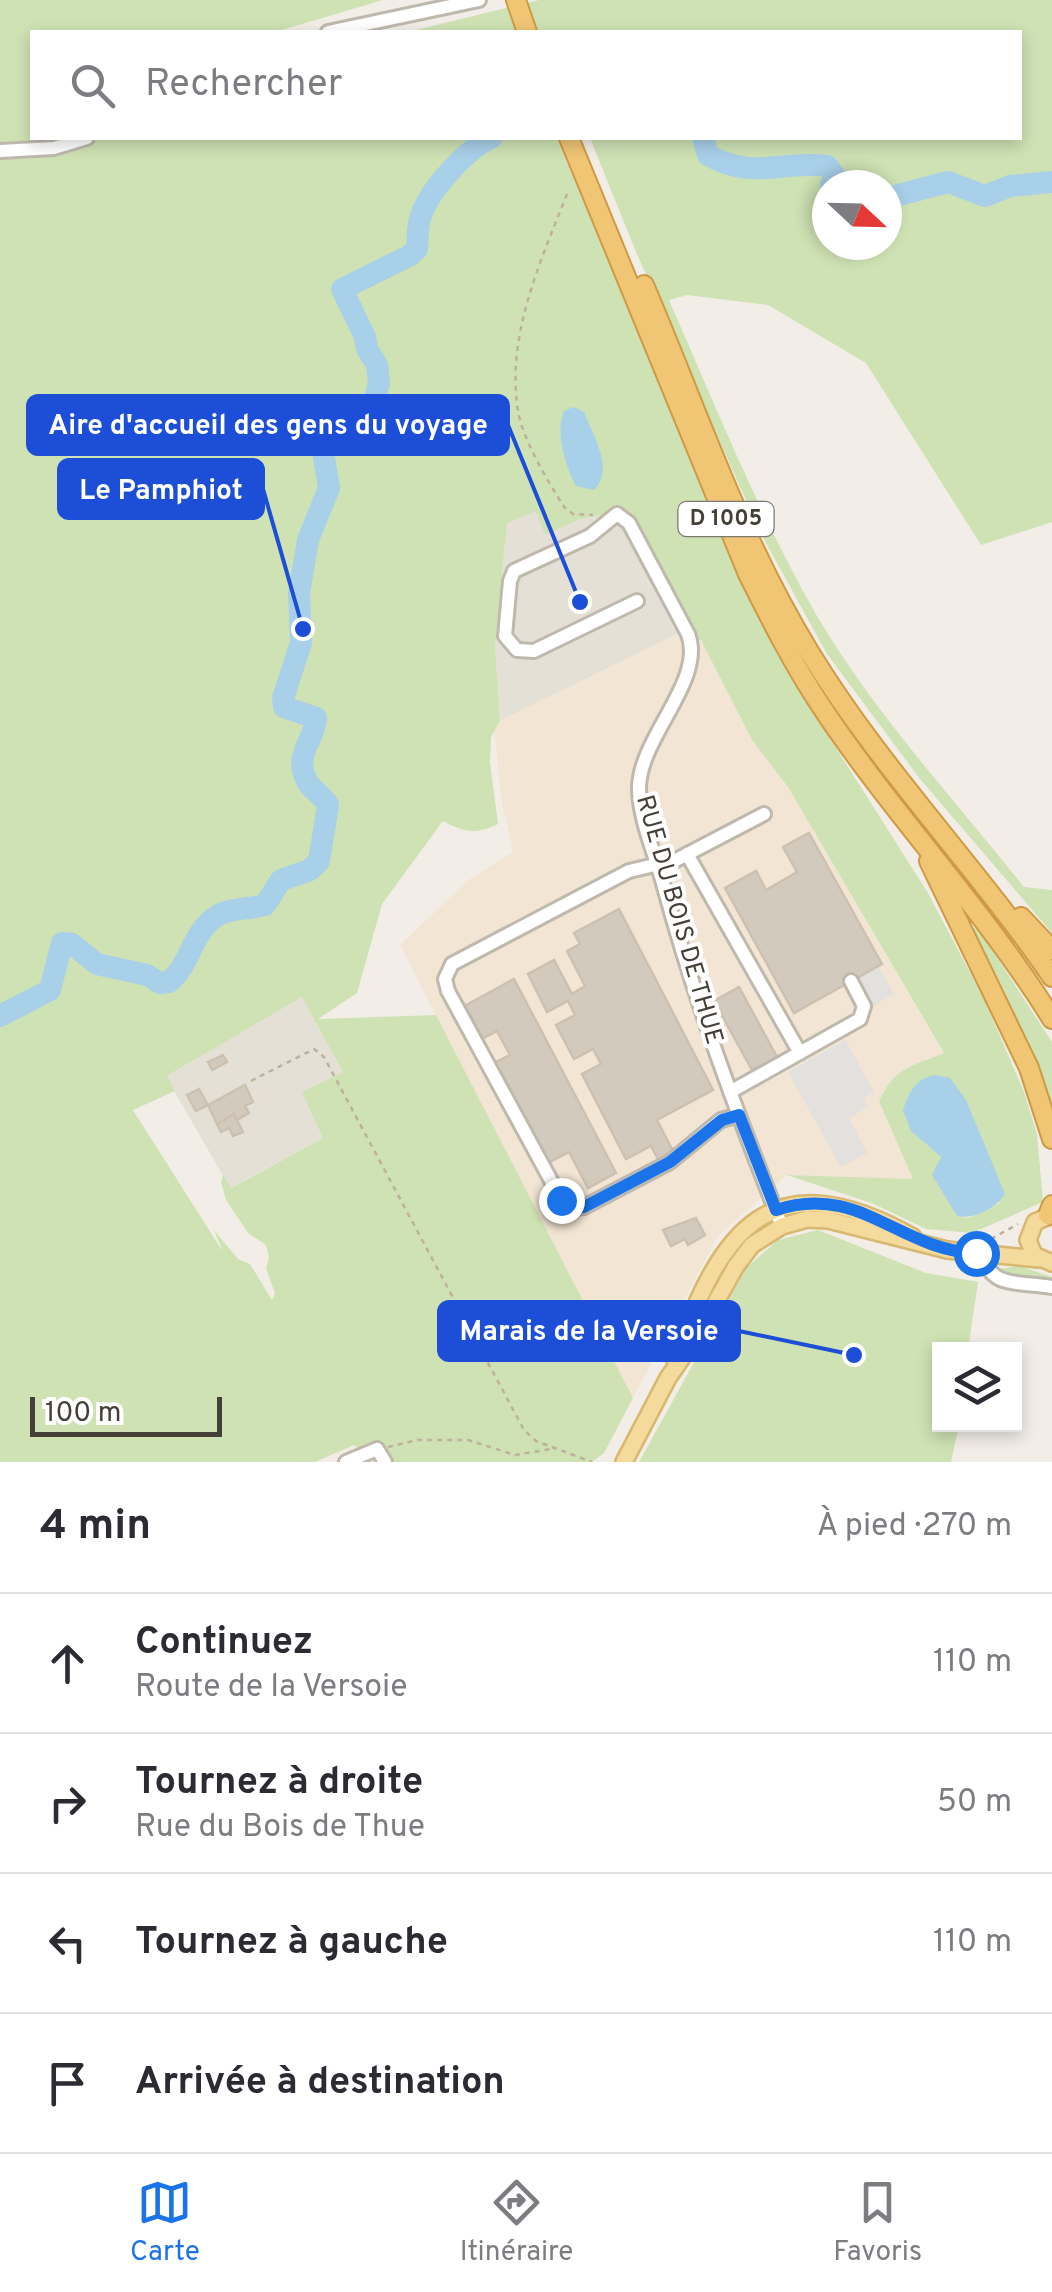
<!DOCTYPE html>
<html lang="fr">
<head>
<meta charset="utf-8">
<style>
	:root { --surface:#fff; --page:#f2f2f3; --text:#2b2b33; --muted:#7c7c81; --line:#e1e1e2; --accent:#1a73e8 }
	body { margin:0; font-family:Overpass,sans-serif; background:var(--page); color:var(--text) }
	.controls { position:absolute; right:30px; bottom:30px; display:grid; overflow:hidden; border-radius:0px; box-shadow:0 5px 15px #0003 }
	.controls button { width:90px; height:90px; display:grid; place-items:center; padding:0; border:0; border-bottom:2px solid var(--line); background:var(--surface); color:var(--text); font:50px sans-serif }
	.compass { position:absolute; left:812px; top:170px; width:90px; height:90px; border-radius:50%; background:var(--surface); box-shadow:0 5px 15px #0003; rotate:112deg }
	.scale { position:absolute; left:30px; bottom:25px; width:192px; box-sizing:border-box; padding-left:10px; border:5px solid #443f37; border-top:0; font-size:28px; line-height:35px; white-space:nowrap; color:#443f37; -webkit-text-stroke:8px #fff; paint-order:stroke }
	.stop { position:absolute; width:30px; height:30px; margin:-22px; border:8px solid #1a73e8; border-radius:50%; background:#fff }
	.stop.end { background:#1a73e8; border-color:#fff; box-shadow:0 2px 10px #0008 }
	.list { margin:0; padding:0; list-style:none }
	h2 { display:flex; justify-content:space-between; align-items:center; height:130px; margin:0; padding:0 40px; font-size:42px }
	h2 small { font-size:32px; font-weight:400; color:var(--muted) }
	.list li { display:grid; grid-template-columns:65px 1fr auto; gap:30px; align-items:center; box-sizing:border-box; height:140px; padding:0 40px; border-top:2px solid var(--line) }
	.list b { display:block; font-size:38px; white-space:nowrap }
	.list p { margin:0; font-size:32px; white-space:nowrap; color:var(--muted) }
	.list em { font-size:32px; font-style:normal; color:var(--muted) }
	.icon { flex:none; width:55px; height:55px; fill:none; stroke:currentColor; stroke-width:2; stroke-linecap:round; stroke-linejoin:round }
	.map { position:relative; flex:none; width:1052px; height:1462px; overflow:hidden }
	.search { position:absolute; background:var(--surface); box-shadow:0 5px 15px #0003; left:30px; right:30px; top:30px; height:110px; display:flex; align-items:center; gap:25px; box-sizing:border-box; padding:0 35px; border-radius:0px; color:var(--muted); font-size:38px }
	.sheet { height:690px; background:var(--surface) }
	nav { display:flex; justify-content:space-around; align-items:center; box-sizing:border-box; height:140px; border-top:2px solid var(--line); background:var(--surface); font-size:28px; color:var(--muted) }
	nav a { display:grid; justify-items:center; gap:5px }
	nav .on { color:var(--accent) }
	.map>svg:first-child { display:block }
</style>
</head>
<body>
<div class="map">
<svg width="1052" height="1462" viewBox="0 0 1052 1462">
	<rect width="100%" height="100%" fill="#f2eee7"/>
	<path fill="#e5e0d6" d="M536 510 546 535 581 519 602 515 622 527 679 633 500 721 495 645 507 522Z
		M303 996 343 1072 323 1138 230 1188 166 1077Z"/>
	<path fill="#f2e5d4" d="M679 633 701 640 752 740 788 787 944 1054 879 1101 914 1179 787 1175 718 1236 633 1398 400 945 467 881 513 852 501 797 494 727 500 721Z"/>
	<path fill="#cee2b3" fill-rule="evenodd" d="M0 0H383L275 32H32V138H557L744 589 789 674 928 893 985 1001 1024 1092 1037 1134 1043 1202 972 1233 926 1229 874 1204 787 1175 913 1179 879 1101C896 1066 911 1067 944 1053L788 787 752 740 701 640 679 633 622 527 602 515 581 519 545 535 536 511 507 523 495 645 500 721 491 737 490 762 498 824C477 835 463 832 443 821L382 904 357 993 318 1019 436 1015 633 1398 604 1453 592 1462H391L383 1451 368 1459 354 1445 315 1462H0ZM302 997 343 1072 302 1092 323 1138 231 1188 223 1175 221 1182 226 1200 248 1233 266 1245 269 1257 266 1269 275 1293 272 1300 250 1264 238 1259 214 1230 223 1252 133 1110 175 1091 167 1076ZM911 1131 1000 1203 968 1218 957 1216 938 1164 941 1157Z
		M539 0H1052V522L981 545 866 363 768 305 687 295 669 300C716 407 759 515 817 616 874 713 954 799 1024 887L1052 890V933L920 779 827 654 760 532 636 252 590 138H1020V32H408ZM827 185H887V245H827Z
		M977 927 1052 1042V1119L1006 995 973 929Z
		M818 1230 926 1273 978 1282 968 1349 940 1350V1424L959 1425 951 1462H639L746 1268 778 1240Z
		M1020 1266 1052 1277V1281L1012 1277 998 1269Z"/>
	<path fill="#e3e1de" d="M878 966 894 994 873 1006 857 978Z
		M845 1040 874 1092 864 1098 868 1107 849 1118 867 1153 841 1167 788 1072Z"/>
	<path fill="#a9d0e9" d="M573 407 584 412C593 435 615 470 594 490L576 486C565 465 555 433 564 411Z
		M935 1075 950 1078 966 1100 1005 1194C997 1208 973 1220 957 1216L932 1175 941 1157 911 1131 903 1110C910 1091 915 1079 935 1075Z"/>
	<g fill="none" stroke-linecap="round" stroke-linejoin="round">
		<path stroke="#a9d0e9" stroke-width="22" d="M703 138 708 155C755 181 779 160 827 166L835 176 831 185
			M887 198 948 182 985 196 1010 186 1052 182
			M0 1016 50 990 62 943 72 944 97 964 147 975 160 983 169 982C191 965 191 932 217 916 232 907 249 910 265 905L281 880 310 870 319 861 328 805C323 795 312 791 307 781 293 755 314 742 316 718L284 707 283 698 301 643 299 593 308 540 329 488 320 432 325 417 334 408 373 405 379 383 377 365 367 349 365 337 342 289 409 256 417 249C418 238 417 226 421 216 428 191 468 148 491 138"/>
	</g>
	<path fill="#d2cabd" stroke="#ccc1b1" stroke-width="2.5" d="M809 833 882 964 794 1013 725 888 756 871 766 890 797 872 783 847Z
		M619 909 713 1090 657 1120 673 1151 658 1159 651 1146 626 1159 582 1074 601 1064 593 1049 574 1059 556 1025 575 1015 568 1001 547 1012 528 974 554 960 572 994 585 986 567 951 580 944 574 933Z
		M514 979 616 1173 588 1188 569 1152 546 1164 494 1063 510 1055 497 1031 478 1041 461 1008Z
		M739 987 777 1057 752 1070 714 1001Z
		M223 1055 227 1062 212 1070 208 1062Z
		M245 1085 253 1102 245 1106 249 1113 237 1120 234 1114 217 1124 208 1105Z
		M199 1089 208 1105 196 1111 187 1095Z
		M234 1114 243 1132 233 1136 229 1128 221 1132 217 1124Z
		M696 1218 705 1235 688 1245 685 1239 671 1246 663 1230Z"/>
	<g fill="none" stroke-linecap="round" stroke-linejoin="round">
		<g stroke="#bfb9ad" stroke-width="18">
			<path id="minor" d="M328 32 479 0
				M0 151 54 148 87 138
				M637 601 534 651 517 650 505 636 510 581 514 571 590 536 617 514 629 523 688 634C706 681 638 738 639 790 640 822 656 856 664 887 695 1001 735 1108 779 1219
				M687 854 800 1053
				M730 1092 860 1019 864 1006 851 981
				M739 1115 721 1120 670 1162 584 1207 574 1208 561 1199 448 991 445 979 452 964 629 871 676 860 764 814
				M983 1254C989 1290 1023 1281 1052 1287
				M346 1462 377 1449 385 1462"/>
		</g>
		<g stroke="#d8b76f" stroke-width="20">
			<path id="major" d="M1052 1215 1035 1222 1028 1240 1034 1255 1052 1263
				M675 1360C720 1228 772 1158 913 1237
				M624 1462 668 1378 697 1336 736 1266 752 1245 782 1226 807 1219 828 1220 947 1250 1038 1259"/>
		</g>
		<g stroke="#ce9a45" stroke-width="22">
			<path id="highway" d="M516 0 527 32
				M569 138 748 574C771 620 794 666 823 709 894 816 984 909 1052 1019
				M644 285C697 408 739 538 810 653 880 768 976 866 1052 977
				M929 861 1029 1068 1052 1139
				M1021 917 1052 950
				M1048 1215 1052 1205"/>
		</g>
		<path stroke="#bdb19d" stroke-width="2.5" stroke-dasharray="5 5" stroke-linecap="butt" d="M567 194C540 263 506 335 518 411 522 438 549 484 565 508L573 514 593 515
			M251 1081 314 1049 324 1057 524 1430 536 1441 592 1462
			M991 1239 1018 1224
			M388 1447 418 1440H468L515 1455 557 1448"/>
		<use href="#minor" stroke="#fff" stroke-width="12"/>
		<use href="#major" stroke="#f4da9d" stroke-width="15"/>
		<use href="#highway" stroke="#f0c574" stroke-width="18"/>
	</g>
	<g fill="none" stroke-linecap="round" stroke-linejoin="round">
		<path stroke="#1a73e8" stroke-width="12" d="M561 1200 574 1208 584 1207 670 1162 722 1120 739 1115 776 1210C859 1182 900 1251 976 1253"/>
	</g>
	<g text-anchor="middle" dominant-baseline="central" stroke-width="8" stroke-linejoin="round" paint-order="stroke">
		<rect fill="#fff" stroke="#7c7973" stroke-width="2.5" x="678.5" y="502" width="95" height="34" rx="8"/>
		<g font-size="22" font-weight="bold" fill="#443f37">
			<text x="726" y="519">D 1005</text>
		</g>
		<g font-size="25" fill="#443f37" stroke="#fff">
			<text transform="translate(678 920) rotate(74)">RUE DU BOIS DE THUE</text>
		</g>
	</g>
	<path fill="none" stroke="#1d4ed8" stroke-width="4" d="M580 602L508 425M303 629L263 489M854 1355L739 1331"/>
	<g fill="#1d4ed8" stroke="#fff" stroke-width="4">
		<circle cx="580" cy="602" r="10"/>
		<circle cx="303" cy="629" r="10"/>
		<circle cx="854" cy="1355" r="10"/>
	</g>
	<g fill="#1d4ed8" stroke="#1d4ed8" stroke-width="4">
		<rect x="28" y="396" width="480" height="58" rx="10"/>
		<rect x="59" y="460" width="204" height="58" rx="10"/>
		<rect x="439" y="1302" width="300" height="58" rx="10"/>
	</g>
	<g font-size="28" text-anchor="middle" font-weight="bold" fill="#fff">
		<text x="268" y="434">Aire d'accueil des gens du voyage</text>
		<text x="161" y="499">Le Pamphiot</text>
		<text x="589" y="1340">Marais de la Versoie</text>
	</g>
</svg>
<div class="controls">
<button><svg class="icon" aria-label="layers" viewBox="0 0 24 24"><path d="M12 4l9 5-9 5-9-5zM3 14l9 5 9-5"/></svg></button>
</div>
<svg class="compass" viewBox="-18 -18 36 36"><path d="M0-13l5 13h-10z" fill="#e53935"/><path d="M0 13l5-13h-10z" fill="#7c7c81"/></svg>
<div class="scale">100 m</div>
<div class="stop" style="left:976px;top:1253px"></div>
<div class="stop end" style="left:561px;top:1200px"></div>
<div class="search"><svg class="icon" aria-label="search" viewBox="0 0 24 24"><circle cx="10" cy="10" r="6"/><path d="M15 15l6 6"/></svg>Rechercher</div>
</div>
<section class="sheet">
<h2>4 min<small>À pied · 270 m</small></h2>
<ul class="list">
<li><svg class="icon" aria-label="ahead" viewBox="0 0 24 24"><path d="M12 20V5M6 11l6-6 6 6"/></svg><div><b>Continuez</b><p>Route de la Versoie</p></div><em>110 m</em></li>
<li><svg class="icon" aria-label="right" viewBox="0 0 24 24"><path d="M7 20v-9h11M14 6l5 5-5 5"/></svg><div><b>Tournez à droite</b><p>Rue du Bois de Thue</p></div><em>50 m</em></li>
<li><svg class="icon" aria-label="left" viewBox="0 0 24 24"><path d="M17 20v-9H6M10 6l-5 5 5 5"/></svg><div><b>Tournez à gauche</b></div><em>110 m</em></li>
<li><svg class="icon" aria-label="arrive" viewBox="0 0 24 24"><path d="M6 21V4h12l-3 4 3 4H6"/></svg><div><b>Arrivée à destination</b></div></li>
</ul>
</section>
<nav>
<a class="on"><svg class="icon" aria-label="map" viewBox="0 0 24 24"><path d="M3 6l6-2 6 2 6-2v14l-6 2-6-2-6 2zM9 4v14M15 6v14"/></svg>Carte</a>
<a><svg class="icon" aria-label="directions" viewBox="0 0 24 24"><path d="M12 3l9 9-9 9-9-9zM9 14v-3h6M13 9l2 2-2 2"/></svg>Itinéraire</a>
<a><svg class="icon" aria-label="saved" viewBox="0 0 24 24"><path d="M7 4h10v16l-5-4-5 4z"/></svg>Favoris</a>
</nav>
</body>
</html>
